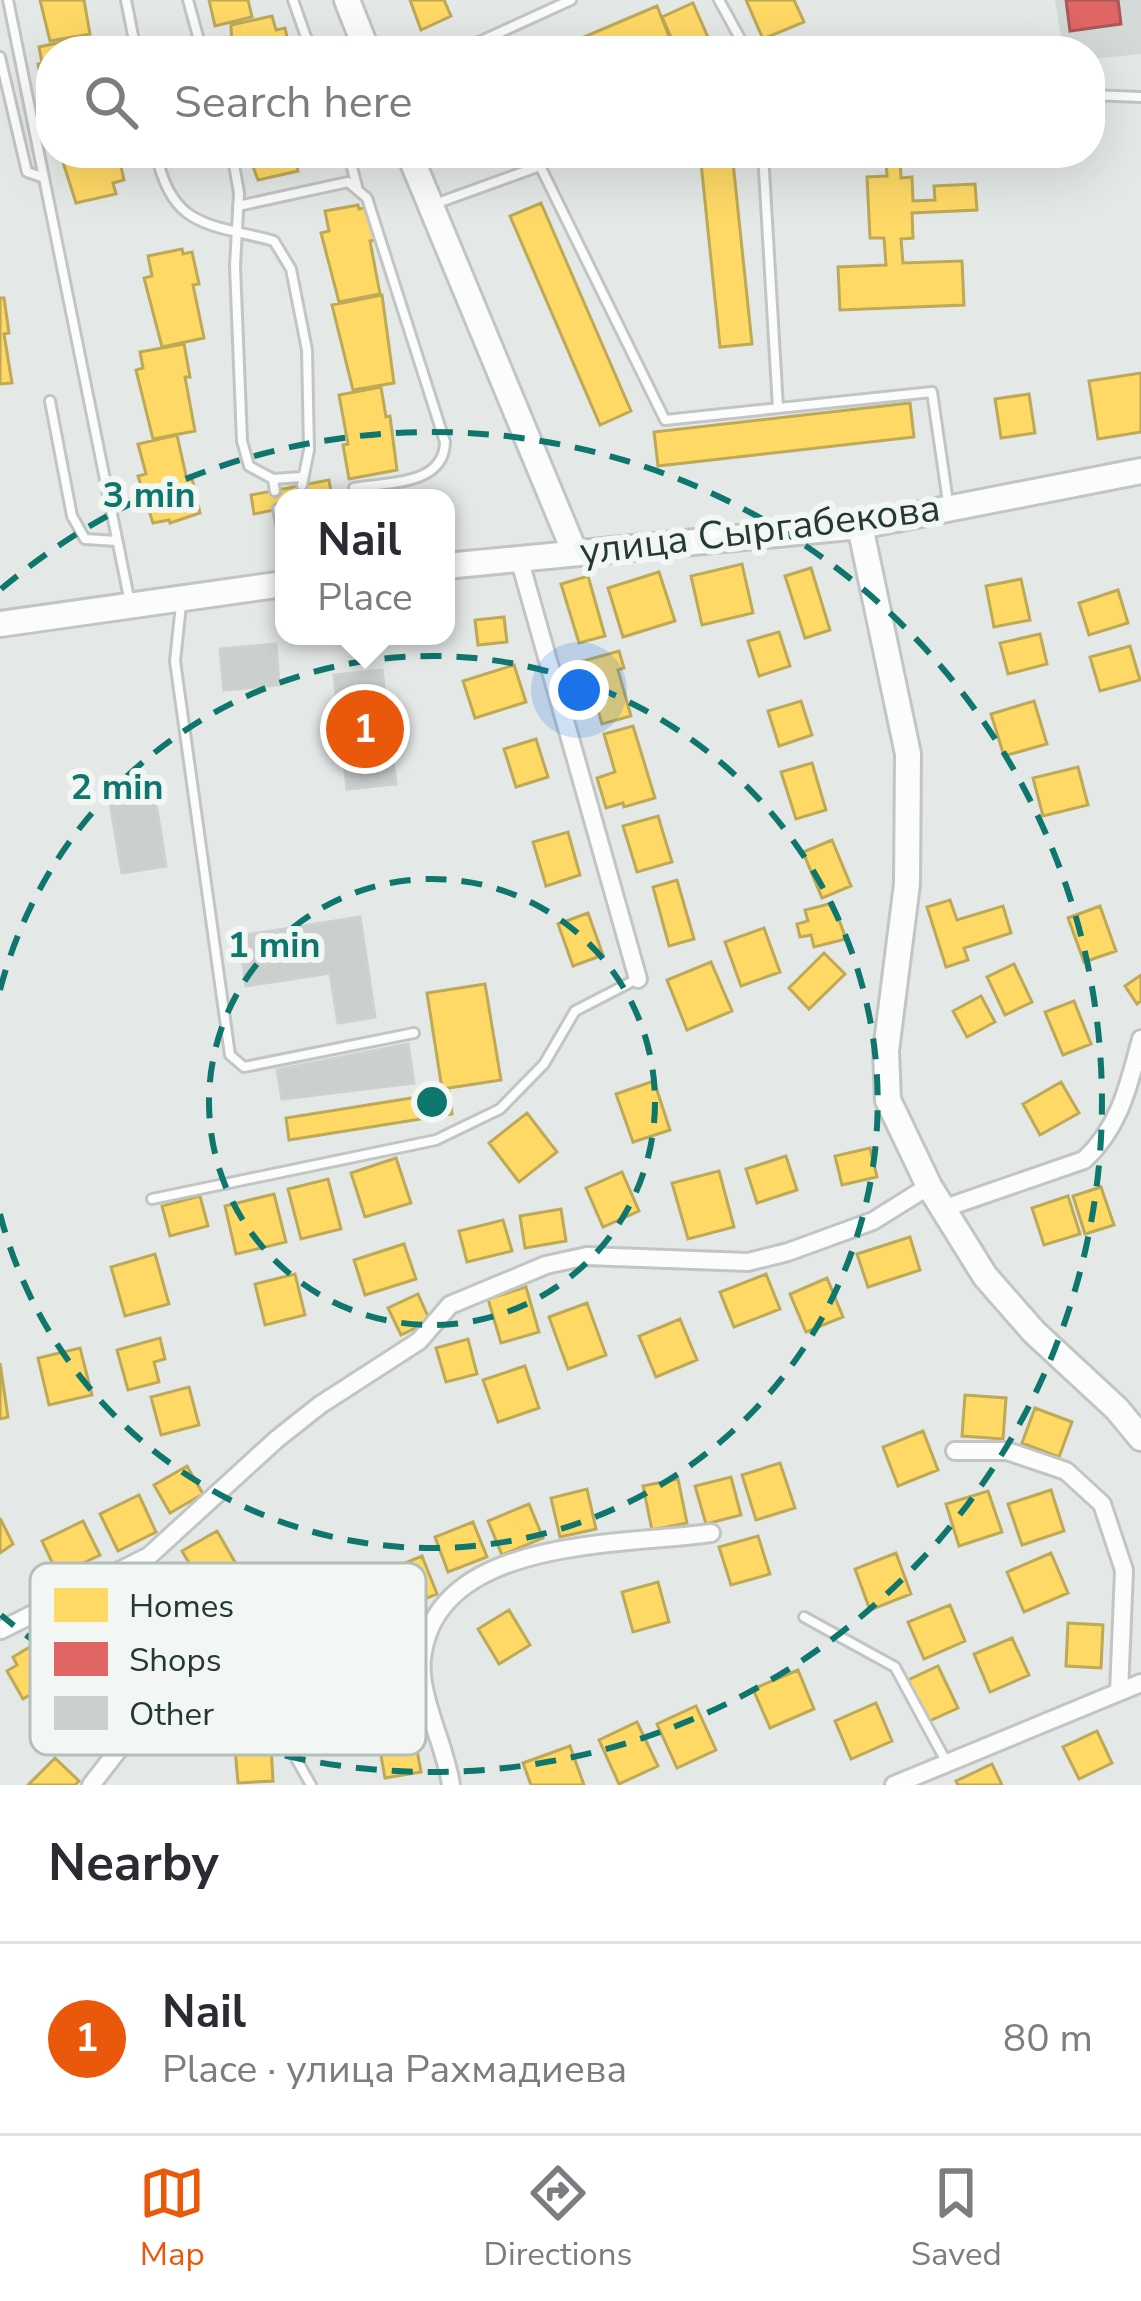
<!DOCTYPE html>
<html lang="en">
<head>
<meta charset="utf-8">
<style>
	:root { --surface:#fff; --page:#f7f7f7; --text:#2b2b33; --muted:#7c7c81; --line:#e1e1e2; --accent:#ea580c }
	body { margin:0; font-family:"Nunito Sans",sans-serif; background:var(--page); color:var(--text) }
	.you { position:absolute; left:579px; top:690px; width:42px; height:42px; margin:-30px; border:9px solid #fff; border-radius:50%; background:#1a73e8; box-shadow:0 0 0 18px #1a73e833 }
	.badge { display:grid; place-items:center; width:78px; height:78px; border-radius:50%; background:var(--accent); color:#fff; font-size:39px; font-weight:700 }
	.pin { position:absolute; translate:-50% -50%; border:6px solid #fff; box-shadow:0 3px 12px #0006 }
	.popup { position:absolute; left:275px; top:489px; width:180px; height:156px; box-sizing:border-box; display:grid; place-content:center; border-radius:24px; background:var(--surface); filter:drop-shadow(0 3px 9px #0005); font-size:39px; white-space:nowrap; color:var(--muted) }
	.popup b { font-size:45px; color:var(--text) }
	.popup::after { content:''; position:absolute; left:50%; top:100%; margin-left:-24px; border:24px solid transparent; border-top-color:var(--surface) }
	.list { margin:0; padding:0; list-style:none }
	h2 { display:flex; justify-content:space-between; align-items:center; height:156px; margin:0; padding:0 48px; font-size:51px }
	h2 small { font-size:39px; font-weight:400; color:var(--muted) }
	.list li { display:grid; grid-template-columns:78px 1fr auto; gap:36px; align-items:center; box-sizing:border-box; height:192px; padding:0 48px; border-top:3px solid var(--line) }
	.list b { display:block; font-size:45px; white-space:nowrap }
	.list p { margin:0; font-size:39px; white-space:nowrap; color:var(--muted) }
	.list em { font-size:39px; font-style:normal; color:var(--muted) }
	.icon { flex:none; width:66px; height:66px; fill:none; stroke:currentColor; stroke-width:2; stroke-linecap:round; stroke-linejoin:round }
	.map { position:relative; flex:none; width:1141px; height:1785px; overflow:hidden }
	.search { position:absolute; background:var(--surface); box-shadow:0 12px 48px #0002; left:36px; right:36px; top:36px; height:132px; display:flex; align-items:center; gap:30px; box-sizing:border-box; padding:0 42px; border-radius:48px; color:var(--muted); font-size:45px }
	.sheet { height:348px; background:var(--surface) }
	nav { display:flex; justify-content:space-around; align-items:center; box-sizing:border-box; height:168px; border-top:3px solid var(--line); background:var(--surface); font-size:33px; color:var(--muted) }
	nav a { display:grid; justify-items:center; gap:6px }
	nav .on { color:var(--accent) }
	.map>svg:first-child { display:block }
</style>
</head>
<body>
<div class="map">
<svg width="1141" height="1785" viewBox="0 0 1141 1785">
	<rect width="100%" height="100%" fill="#e4e8e6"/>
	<path fill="#d2d9d6" d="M1055 0H1141V54L1090 59V51H1063Z"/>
	<path fill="#ffd966" stroke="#bda956" stroke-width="3" d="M40 0H84L90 34 50 41Z
		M209 0H248L252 17 215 26Z
		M410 0H444L451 16 421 30Z
		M746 0H794L804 22 763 39Z
		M693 3 714 51H677L662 17Z
		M657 6 670 39 641 51H551Z
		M272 16 276 30 285 28 290 51H232L231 25Z
		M80 38 83 51H51V109H48L38 64 42 63 39 47Z
		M60 153H118L124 180 113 183 116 194 76 203Z
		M248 153H306L307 158 296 161 298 171 258 180Z
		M700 153H732L752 344 720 347Z
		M826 153H953L900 157 901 178 912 177 913 201 935 200 934 186 975 184 977 210 912 213 913 238 901 239 903 263 962 261 964 305 840 310 838 267 886 265 884 238H870L867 177 887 176 886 159 826 162Z
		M541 203 631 411 600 425 510 216Z
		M358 205 359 209 369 207 375 240 370 241 380 294 339 302 321 233 329 231 325 211Z
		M182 249 183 254 192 252 199 284 193 285 204 338 162 347 144 278 152 276 148 256Z
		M382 295 394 383 353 390 332 305Z
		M0 298H4L9 333 4 334 12 383 0 384Z
		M184 344 190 377H185L195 431 153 439 136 370 143 368 140 352Z
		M1141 373V432L1098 439 1089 381Z
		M381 387 386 417 390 416 397 470 349 479 343 445 348 444 339 395Z
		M1029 394 1035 433 1001 438 995 399Z
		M910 403 914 437 658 466 654 432Z
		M177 435 187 480 192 478 200 513 170 523 169 520 153 523 138 476 146 474 138 444Z
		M329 480 332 498H284V508L254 514 251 495Z
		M742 564 753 613 702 625 691 576Z
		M811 568 830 630 805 638 785 576Z
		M659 572 675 621 623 637 608 588Z
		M588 576 605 636 579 643 561 584Z
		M1021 579 1030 620 994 627 986 586Z
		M1118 590 1128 623 1089 635 1079 603Z
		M504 617 507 642 478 645 475 620Z
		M779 632 790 666 759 676 748 641Z
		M1040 634 1047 664 1008 674 1000 643Z
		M1130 646 1140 680 1100 691 1090 657Z
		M619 651 624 668 618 670 631 716 602 724 583 661Z
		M514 665 526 702 475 718 463 681Z
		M801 701 812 735 779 746 768 711Z
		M1034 701 1047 744 1004 756 991 714Z
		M633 726 655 798 624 807 623 803 606 808 597 778 615 772 604 734Z
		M536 739 548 777 516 787 504 749Z
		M812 763 826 810 796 819 781 772Z
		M1078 767 1088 805 1043 816 1033 778Z
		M658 816 672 862 637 872 623 826Z
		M568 832 580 875 546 886 533 842Z
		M832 840 851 886 822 898 803 852Z
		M677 880 694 939 669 946 653 887Z
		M950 900 957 920 1003 906 1011 933 964 948 968 960 946 967 927 907Z
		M833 903 846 939 814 947 811 935 800 937 797 924 808 921 805 910Z
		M1100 906 1116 951 1084 962 1068 918Z
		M588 913 603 955 573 966 558 924Z
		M764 928 780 972 741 986 725 942Z
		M824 953 845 974 809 1009 789 988Z
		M711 962 732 1011 687 1030 667 980Z
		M1014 964 1032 1002 1005 1015 987 977Z
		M1141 975V1001L1137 1004 1125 986Z
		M485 984 501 1080 442 1089 427 993Z
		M981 996 995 1022 967 1037 953 1011Z
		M1074 1001 1091 1044 1063 1055 1045 1012Z
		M654 1081 670 1130 633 1142 616 1094Z
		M1061 1082 1079 1113 1040 1135 1023 1104Z
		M449 1092 452 1114 289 1140 286 1118Z
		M527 1113 557 1152 519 1182 489 1143Z
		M870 1148 877 1177 842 1185 835 1156Z
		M786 1156 797 1190 757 1203 746 1169Z
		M396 1158 411 1203 365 1217 351 1173Z
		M719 1171 734 1227 688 1239 672 1183Z
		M622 1172 639 1211 603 1227 586 1188Z
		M328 1179 341 1229 301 1239 288 1189Z
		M1101 1187 1114 1225 1085 1234 1073 1196Z
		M274 1194 286 1242 236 1254 225 1206Z
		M200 1196 208 1226 170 1236 162 1206Z
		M1068 1196 1080 1234 1044 1245 1032 1208Z
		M561 1209 566 1241 525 1248 520 1216Z
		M503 1220 512 1251 467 1262 459 1231Z
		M910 1237 920 1270 868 1287 857 1254Z
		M404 1244 416 1279 365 1295 354 1260Z
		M155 1254 169 1304 125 1316 111 1267Z
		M295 1274 305 1315 265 1325 255 1284Z
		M766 1274 780 1309 734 1327 720 1292Z
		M827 1278 843 1317 806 1332 790 1294Z
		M526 1287 539 1332 501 1343 488 1299Z
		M418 1294 430 1321 401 1335 388 1308Z
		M587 1303 606 1355 568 1369 549 1317Z
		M680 1319 697 1360 656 1377 639 1336Z
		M160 1338 165 1359 154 1362 159 1382 128 1390 117 1350Z
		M468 1339 477 1374 446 1382 436 1348Z
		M80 1348 92 1395 49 1405 38 1358Z
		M0 1363 8 1417 0 1419Z
		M525 1366 539 1408 498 1422 483 1380Z
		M189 1387 199 1425 161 1435 151 1397Z
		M965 1395 1006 1398 1003 1439 962 1436Z
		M1035 1408 1072 1422 1059 1457 1022 1443Z
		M923 1431 938 1470 898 1486 883 1447Z
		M780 1463 795 1508 756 1520 742 1475Z
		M187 1466 203 1494 170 1513 154 1485Z
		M731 1477 741 1515 706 1524 695 1486Z
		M678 1479 687 1523 652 1530 643 1486Z
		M587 1489 596 1529 560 1537 551 1498Z
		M1051 1490 1064 1531 1022 1545 1008 1504Z
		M988 1491 1002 1532 959 1546 946 1504Z
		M139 1495 156 1532 118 1551 100 1514Z
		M529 1504 543 1538 502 1555 488 1521Z
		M0 1518 13 1544 0 1553Z
		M83 1521 100 1555 58 1575 42 1541Z
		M473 1522 487 1557 448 1572 435 1537Z
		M217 1531 235 1562 201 1583 182 1551Z
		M758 1536 770 1574 731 1585 719 1547Z
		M896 1553 911 1594 870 1610 855 1569Z
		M1051 1553 1068 1593 1024 1612 1007 1572Z
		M422 1556 437 1594 403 1608 388 1570Z
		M154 1572 169 1596 129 1621 114 1597Z
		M658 1582 669 1622 633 1632 622 1592Z
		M950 1605 965 1641 924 1659 908 1622Z
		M509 1610 530 1645 499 1664 478 1629Z
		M1068 1623 1103 1625 1101 1668 1066 1666Z
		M60 1629 81 1665 23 1699 7 1671 17 1665 13 1657Z
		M373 1636 413 1640 409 1673 369 1669Z
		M1012 1638 1029 1675 990 1692 974 1654Z
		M240 1640 253 1670 219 1686 205 1657Z
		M938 1666 958 1708 927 1722 908 1680Z
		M798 1670 814 1709 770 1728 753 1689Z
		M374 1681 414 1682 413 1720 373 1718Z
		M876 1703 892 1741 851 1759 835 1721Z
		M696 1706 716 1750 677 1768 657 1724Z
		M637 1722 658 1766 619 1784 599 1740Z
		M1097 1731 1112 1763 1079 1779 1063 1747Z
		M414 1733 421 1772 385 1778 378 1739Z
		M271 1745 273 1781 238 1783 235 1748Z
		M570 1746 584 1785H531L523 1763Z
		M55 1758 79 1781 75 1785H28Z
		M992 1764 1002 1785H958L956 1781Z"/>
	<path fill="#e06666" stroke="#a85856" stroke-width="3" d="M1066 0H1118L1121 24 1070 31Z"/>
	<path fill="#cbd0ce" stroke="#cdd1cf" stroke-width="3" d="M276 644 279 685 224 690 220 649Z
		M382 670 396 784 347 789 334 675Z
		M152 778 166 866 122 873 107 786Z
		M360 917 375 1017 338 1023 330 973 246 986 239 936Z
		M408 1044 414 1083 282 1099 277 1070Z"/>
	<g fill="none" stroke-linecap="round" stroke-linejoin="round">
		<g stroke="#c1c5c3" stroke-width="14">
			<path id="lane" d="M8 0 129 598
				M126 0 136 51
				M188 0 202 51
				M293 0 311 51
				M719 0 747 51
				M459 51 571 0
				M0 57 27 172 42 177
				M1090 95 1141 97
				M156 153C172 229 208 223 274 241L291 269 307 350 309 450 302 485
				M232 153 239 193 235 266 242 441 249 466 273 479 301 477
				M348 153 357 186
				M763 153 778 408
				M432 205 540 166 665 420 932 392 948 502
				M238 206 348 182 367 198 445 442C444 486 387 482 354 488
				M50 401 72 516 85 539 117 541
				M273 479 275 491
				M278 509 284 539
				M181 605 175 661 230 1055 244 1067 414 1033
				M152 1199 436 1140 500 1109 544 1064 575 1011 637 979
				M804 1617 895 1667 947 1763
				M263 1700 311 1785"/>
		</g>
		<g stroke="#c1c5c3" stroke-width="22">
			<path id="street" d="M519 558 638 979
				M942 1209 1084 1160C1120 1127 1129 1084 1141 1039
				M955 1451H1007L1066 1471 1102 1504 1124 1570 1119 1692
				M1 1630 149 1556 277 1439 320 1405 419 1341 450 1305 546 1265 587 1256 748 1262 788 1252 873 1221 929 1186
				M91 1785 126 1740
				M451 1785C446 1747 418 1696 422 1659 435 1536 622 1546 711 1533
				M894 1785 1141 1683"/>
		</g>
		<g stroke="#c0c6c3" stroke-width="30">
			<path id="secondary" d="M347 0 367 51
				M409 153 575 553
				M860 526 908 754 907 884 886 1051 888 1100 929 1186 985 1276 1034 1332 1117 1409 1141 1438
				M446 566 860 526 1141 471
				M0 624 284 584"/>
		</g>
		<use href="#lane" stroke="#fbfcfb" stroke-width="8"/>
		<use href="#street" stroke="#fbfcfb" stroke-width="16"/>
		<use href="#secondary" stroke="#fbfcfb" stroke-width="24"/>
	</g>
	<g fill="none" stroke="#0f766e" stroke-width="6" stroke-dasharray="21 15">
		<circle cx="432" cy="1102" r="223"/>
		<path d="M0 990A446 446 0 1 1 0 1214"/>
		<path d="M1 589A670 670 0 1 1 1 1615"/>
	</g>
	<g text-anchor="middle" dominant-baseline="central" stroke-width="12" stroke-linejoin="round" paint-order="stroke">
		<g font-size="39" fill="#243932" stroke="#f2f7f4">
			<text transform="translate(760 530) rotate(-7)">улица Сыргабекова</text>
		</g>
	</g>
	<rect x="30" y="1563" width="396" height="192" rx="18" fill="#f2f7f4" stroke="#b4beba" stroke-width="3"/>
	<rect x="54" y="1588" width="54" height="34" fill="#ffd966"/>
	<rect x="54" y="1642" width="54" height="34" fill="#e06666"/>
	<rect x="54" y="1696" width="54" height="34" fill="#cbd0ce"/>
	<g font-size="33" fill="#243932">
		<text x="129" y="1617">Homes</text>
		<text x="129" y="1671">Shops</text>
		<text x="129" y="1725">Other</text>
	</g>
	<circle cx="432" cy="1102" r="18" fill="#0f766e" stroke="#f2f7f4" stroke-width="6"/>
	<g font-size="36" text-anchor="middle" font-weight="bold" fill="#0f766e" stroke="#f2f7f4" stroke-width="12" stroke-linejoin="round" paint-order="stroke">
		<text x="149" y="507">3 min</text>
		<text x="117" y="799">2 min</text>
		<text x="274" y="957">1 min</text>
	</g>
</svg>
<div class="you"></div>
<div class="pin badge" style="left:365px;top:729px">1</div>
<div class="popup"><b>Nail</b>Place</div>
<div class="search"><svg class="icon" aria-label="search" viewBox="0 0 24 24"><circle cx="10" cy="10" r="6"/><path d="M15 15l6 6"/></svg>Search here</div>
</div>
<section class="sheet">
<h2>Nearby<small></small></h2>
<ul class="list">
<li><span class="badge">1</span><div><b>Nail</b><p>Place · улица Рахмадиева</p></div><em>80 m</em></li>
</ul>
</section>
<nav>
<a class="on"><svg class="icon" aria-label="map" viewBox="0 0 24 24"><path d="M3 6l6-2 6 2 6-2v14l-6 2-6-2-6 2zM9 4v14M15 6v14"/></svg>Map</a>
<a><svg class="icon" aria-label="directions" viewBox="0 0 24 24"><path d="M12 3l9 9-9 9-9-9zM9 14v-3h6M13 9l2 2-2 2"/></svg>Directions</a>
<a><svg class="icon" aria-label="saved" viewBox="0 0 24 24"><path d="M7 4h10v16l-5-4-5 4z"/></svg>Saved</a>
</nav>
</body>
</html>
